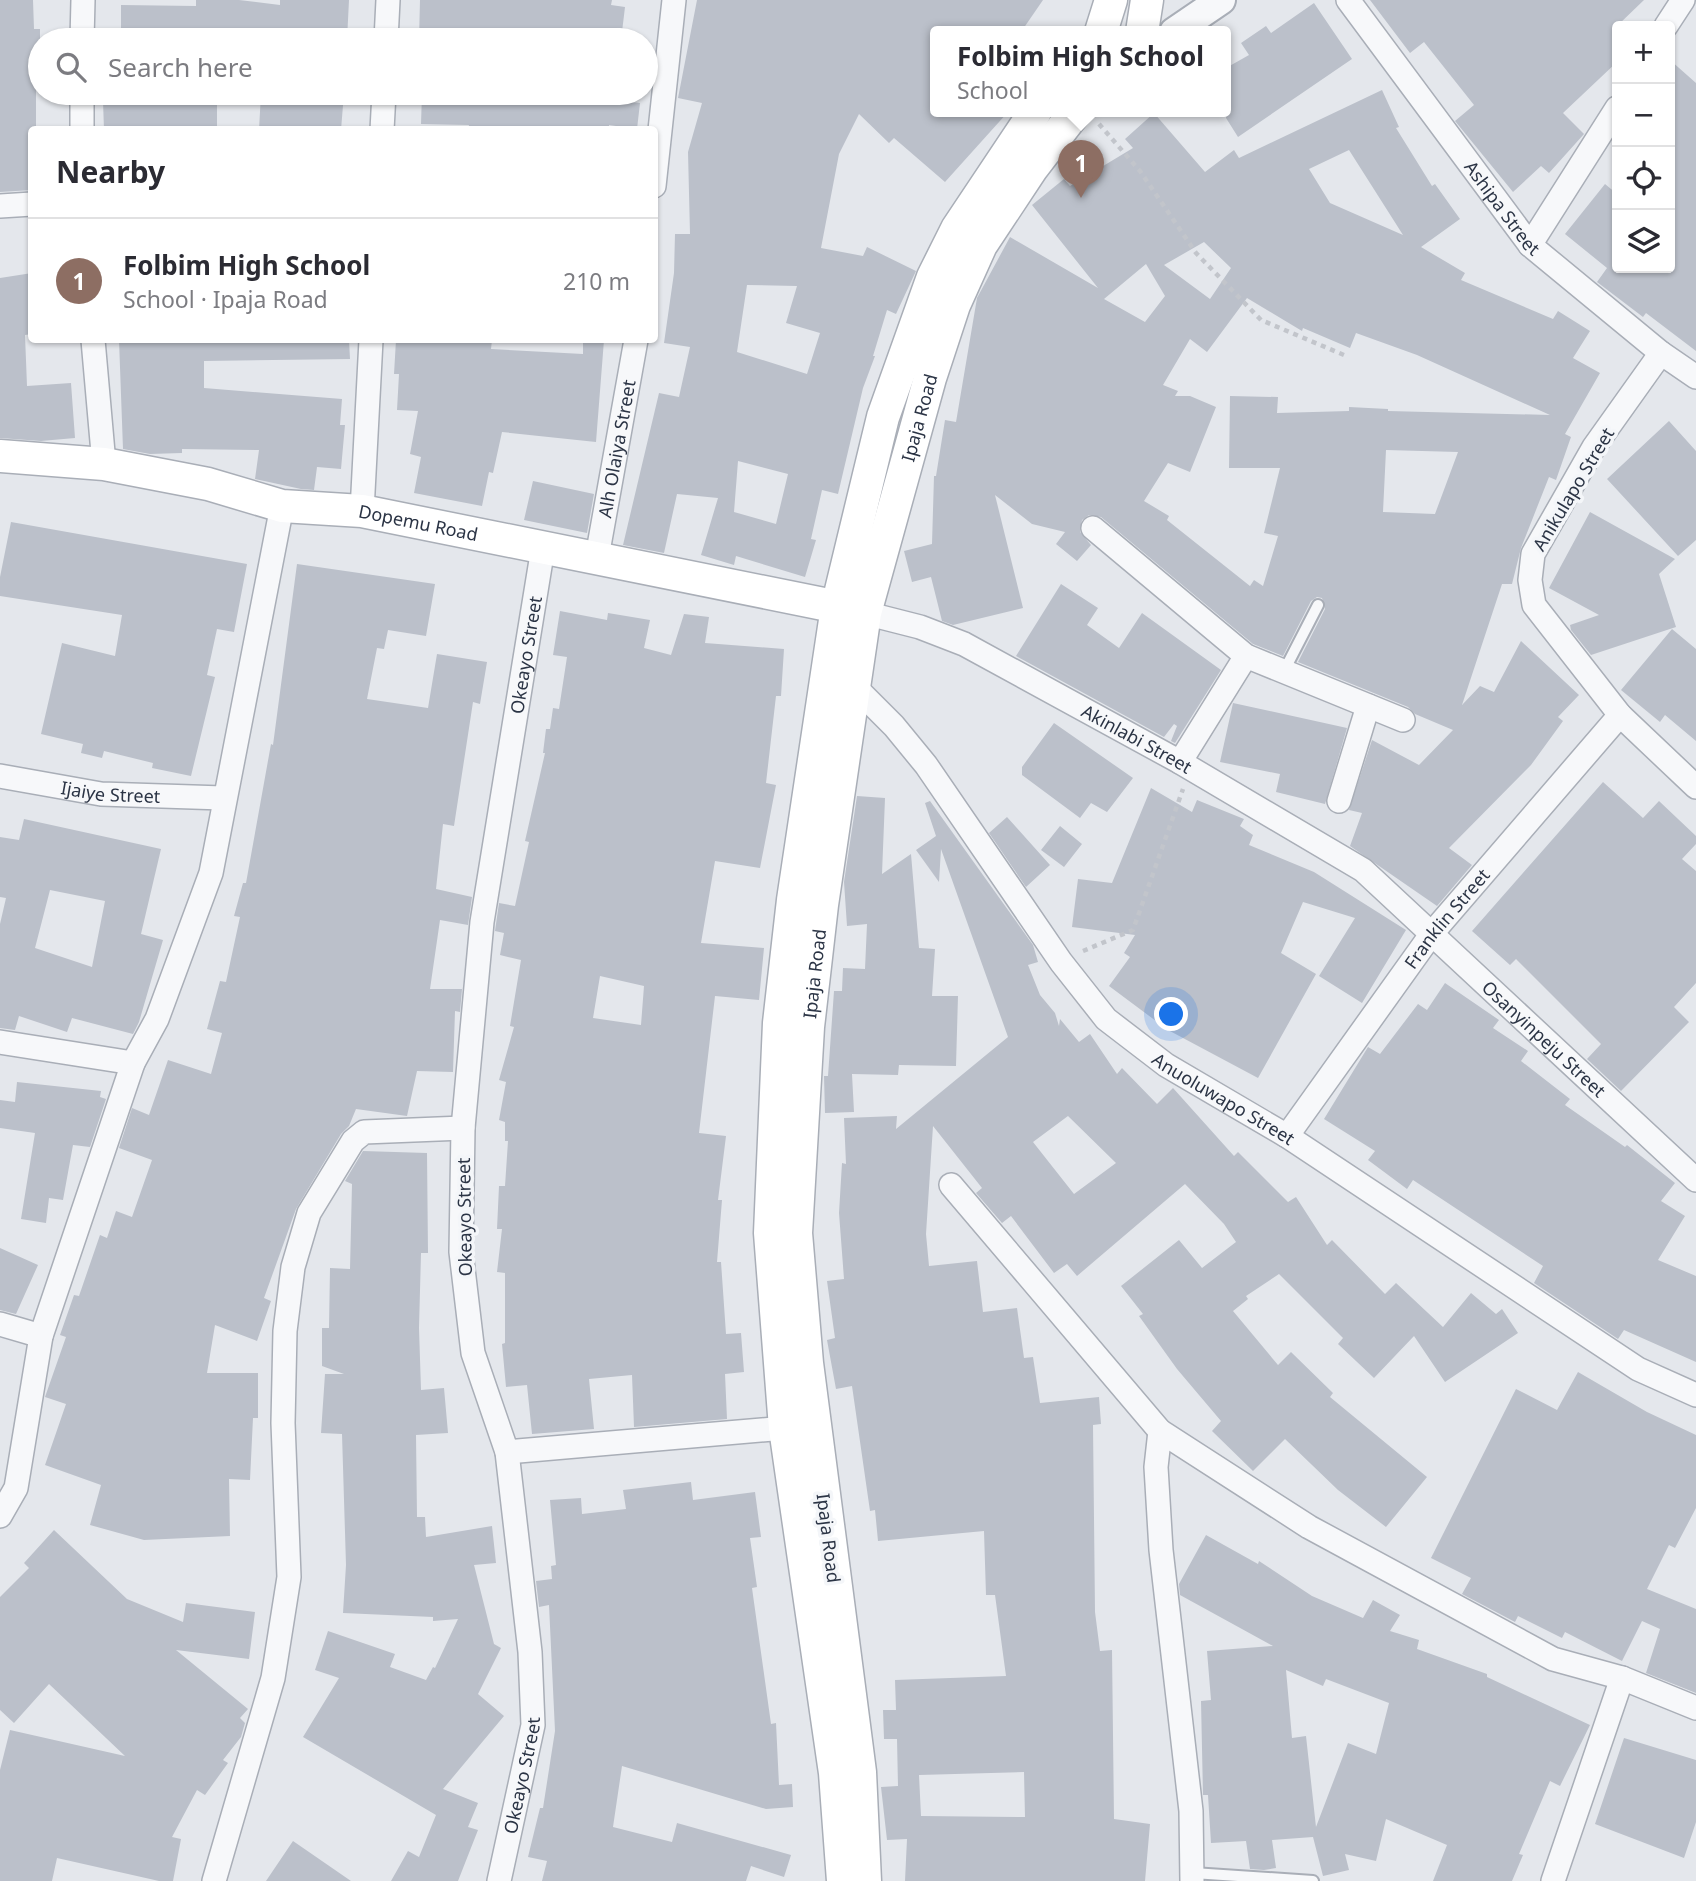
<!DOCTYPE html>
<html lang="en">
<head>
<meta charset="utf-8">
<style>
	:root { --surface:#fff; --page:#f2f2f3; --text:#2b2b33; --muted:#7c7c81; --line:#e1e1e2; --accent:#d1495b }
	body { margin:0; font-family:"Noto Sans",sans-serif; background:var(--page); color:var(--text) }
	.controls { position:absolute; right:21px; top:21px; display:grid; overflow:hidden; border-radius:7px; box-shadow:0 2px 5px #0004 }
	.controls button { width:63px; height:63px; display:grid; place-items:center; padding:0; border:0; border-bottom:2px solid var(--line); background:var(--surface); color:var(--text); font:35px sans-serif }
	.you { position:absolute; left:1172px; top:1015px; width:24px; height:24px; margin:-18px; border:5px solid #fff; border-radius:50%; background:#1a73e8; box-shadow:0 0 0 10px #1a73e833 }
	.badge { display:grid; place-items:center; width:46px; height:46px; border-radius:50%; background:var(--accent); color:#fff; font-size:23px; font-weight:700 }
	.pin { position:absolute; translate:-50% -58px; filter:drop-shadow(0 2px 4px #0008) }
	.pin::after { content:''; position:absolute; top:37px; width:24px; height:21px; background:inherit; clip-path:polygon(0 0,100% 0,50% 100%) }
	.popup { position:absolute; left:930px; top:26px; width:301px; height:91px; box-sizing:border-box; display:grid; place-content:center; border-radius:7px; background:var(--surface); filter:drop-shadow(0 2px 5px #0005); font-size:23px; white-space:nowrap; color:var(--muted) }
	.popup b { font-size:26px; color:var(--text) }
	.popup::after { content:''; position:absolute; left:50%; top:100%; margin-left:-14px; border:14px solid transparent; border-top-color:var(--surface) }
	.list { margin:0; padding:0; list-style:none }
	h2 { display:flex; justify-content:space-between; align-items:center; height:91px; margin:0; padding:0 28px; font-size:30px }
	h2 small { font-size:23px; font-weight:400; color:var(--muted) }
	.list li { display:grid; grid-template-columns:46px 1fr auto; gap:21px; align-items:center; box-sizing:border-box; height:126px; padding:0 28px; border-top:2px solid var(--line) }
	.list b { display:block; font-size:26px; white-space:nowrap }
	.list p { margin:0; font-size:23px; white-space:nowrap; color:var(--muted) }
	.list em { font-size:23px; font-style:normal; color:var(--muted) }
	.icon { flex:none; width:38px; height:38px; fill:none; stroke:currentColor; stroke-width:2; stroke-linecap:round; stroke-linejoin:round }
	.map { position:relative; flex:none; width:1696px; height:1881px; overflow:hidden }
	.search { position:absolute; background:var(--surface); box-shadow:0 2px 5px #0004; left:28px; top:28px; width:630px; height:77px; display:flex; align-items:center; gap:18px; box-sizing:border-box; padding:0 24px; border-radius:38px; color:var(--muted); font-size:26px }
	.panel { position:absolute; background:var(--surface); box-shadow:0 2px 5px #0004; left:28px; top:126px; width:630px; height:217px; border-radius:7px }
	.map>svg:first-child { display:block }
</style>
</head>
<body>
<div class="map">
<svg width="1696" height="1881" viewBox="0 0 1696 1881">
	<rect width="100%" height="100%" fill="#e4e7ec"/>
	<path fill="#bbc0ca" fill-rule="evenodd" d="M0 0H33L34 29H40V76H36V130H32V190L0 192Z
		M196 0H239L280 5V0H349L347 40H121V5L196 6Z
		M420 0H612L611 5 625 7 622 32 615 31 614 40H419Z
		M697 0H1043L1021 32H936V112H1008L945 182 894 138 889 143 859 114 839 154 821 248 863 256 867 247 916 271 896 314 887 310 873 356H875L863 388 838 494 822 490 811 539 816 540 805 577 736 556 734 565 701 555 718 498 677 494 664 553 623 545 659 393 679 397 690 347 664 343 674 273 675 234H690L688 152 702 103 678 98ZM747 285 797 286 786 323 820 333 807 374 737 352ZM738 461 788 474 776 524 734 512Z
		M1370 0H1644L1617 26V62L1563 113 1584 134 1549 173 1541 166 1513 192 1455 121 1474 105 1424 42 1410 53Z
		M1314 3 1352 59 1238 137 1226 118V68L1249 55 1241 43 1266 26 1271 33Z
		M1670 60 1696 83V351L1646 313 1643 317 1597 282 1607 268 1565 234 1605 184 1617 194V268H1670Z
		M1382 90 1399 127 1396 128 1432 186 1435 184 1460 219 1421 247 1465 273 1461 280 1553 319 1558 311 1590 331 1573 358 1600 373 1565 434 1571 437 1556 480 1549 477 1521 548 1512 584H1502L1462 705 1480 686 1494 692 1521 641 1579 695 1558 717 1563 721 1531 765 1449 848 1472 865 1437 906 1350 846 1362 813 1349 810 1372 740 1419 765 1453 730 1415 714 1408 707 1298 662 1325 609 1322 598 1317 597 1311 601 1283 656 1253 644 1101 517 1089 515 1082 520 1080 532 1091 545 1077 561 1056 544 1065 532 1032 524 995 495 1023 608 953 625 942 621 931 577 912 582 904 551 932 544 934 476H936L945 420 956 422 977 298 1010 237 1098 288 1032 205 1064 179 1070 186 1133 148 1125 139 1154 113 1205 172 1234 150 1239 158ZM1349 150 1403 235 1330 203 1309 169ZM1204 242 1231 268 1210 299 1164 265ZM1146 264 1165 296 1145 322 1104 299ZM1247 298 1302 331 1303 328 1350 348 1356 333 1417 355 1550 415 1388 411V409L1349 407V411L1277 413 1278 397 1230 396 1229 468H1280L1264 533 1278 536 1263 586 1254 580 1250 586 1167 520 1169 516 1144 501 1168 463 1190 472 1216 407 1190 396H1175L1178 391 1163 385 1190 339 1207 352ZM1386 450 1458 452 1435 514 1383 512Z
		M121 93H217V130H104L103 101 120 100Z
		M261 93H344L341 130H259Z
		M422 93H460V96L511 99 512 93H546L640 103 637 129 609 125V130H468L469 125 421 124Z
		M32 273V334L25 335 27 386 71 383 75 438 41 441 0 438V278Z
		M119 340H349L350 359 204 361V388L342 399 340 425H345L341 469 317 467 314 490 301 489 255 479 259 450 182 449V453L150 454 123 449Z
		M396 340H492L491 349 583 354V340H604L596 442 502 432 493 473 489 472 482 506 414 493 421 457 410 454 418 411 397 410 399 374H394Z
		M1669 421 1696 451V540L1678 556 1607 479Z
		M533 481 594 494 587 533 524 520Z
		M1590 512 1675 559 1659 574 1676 627 1591 655 1571 630 1570 625 1599 615 1549 588Z
		M11 522 247 564 234 632 217 629 207 675 215 677 191 776 152 768 153 763 104 751 102 758 81 753 83 744 41 734 62 643 115 656 122 615 0 596V577Z
		M297 564 435 584 426 636 388 630 384 649 377 648 367 699 428 708 437 654 487 662 480 704 473 702 454 826 443 824 436 889 472 897 468 925 440 920 430 989H462L460 1012 455 1011 453 1072 417 1071 407 1116 356 1109 349 1126 341 1134 296 1209 264 1298 271 1301 257 1341 215 1325 207 1373H258V1418H253L250 1480 229 1479 230 1536 144 1540 90 1525 101 1485 45 1465 66 1404 45 1397 66 1337 60 1335 74 1295 79 1296 100 1235 107 1238 116 1211 132 1217 152 1160 119 1148 132 1108 149 1115 168 1060 211 1074 222 1033 207 1029 220 981 226 982 240 917 234 916 243 883H246L271 744 273 745Z
		M1061 584 1098 608 1087 625 1119 648 1142 613 1221 670 1175 743 1171 741 1177 726 1174 724 1164 737 1016 656Z
		M560 611 607 620 608 613 650 620 644 648 671 655 684 614 709 617 705 643 784 649 781 696H776L766 783 776 785 760 868 715 861 701 943 764 948 759 1000 715 996 699 1133 726 1136 718 1200H722L717 1262H721L726 1334 741 1333 744 1372 725 1374 727 1419 634 1427 632 1375 589 1379 594 1429 532 1434 527 1385 506 1387 502 1344 505 1343V1273L497 1272 502 1229H497L499 1186H505L508 1141H505V1122L499 1120 506 1082 499 1080 514 1027 510 1026 521 960 500 955 504 933 495 931 499 903 515 906 529 842 525 841 545 753H543L546 729H550L553 708 559 709 567 657 553 655ZM600 976 644 986 641 1025 593 1018Z
		M1672 629 1696 649V741L1665 715 1660 722 1621 690Z
		M1233 703 1347 728 1325 804 1276 792 1280 774 1220 762Z
		M1054 723 1133 778 1107 812 1091 803 1080 818 1022 775V767Z
		M1603 782 1643 818 1659 801 1696 836V844L1682 859 1696 871V983L1674 1007 1689 1022 1621 1091 1587 1059 1601 1044 1516 959 1510 965 1472 931Z
		M1151 788 1192 812 1197 800 1244 819 1240 826 1253 835 1249 845 1314 872 1406 930 1362 1003 1319 976 1355 918 1303 902 1281 953 1316 974 1258 1078 1168 1030 1109 986 1130 957 1124 953 1135 935 1072 927 1078 879 1112 883Z
		M857 796 885 798 882 874 911 854 919 948 935 949 932 996H958L956 1066 899 1065 898 1075 852 1074 854 1112 825 1113 824 1076H828L834 991H842L843 968 865 969 867 924 847 926 844 882Z
		M930 801 1033 945 1038 962 1028 965 1040 995 1055 1013 1059 1026 1060 1019 1079 1042 1090 1034 1117 1074 1122 1068 1157 1104 1173 1088 1234 1156 1238 1152 1288 1202 1296 1197 1327 1245 1332 1240 1385 1294 1396 1283 1443 1327 1471 1293 1496 1314 1502 1309 1518 1333 1445 1382 1414 1336 1374 1378 1338 1344 1343 1338 1279 1274 1246 1296 1248 1299 1233 1311 1278 1365 1291 1352 1333 1393 1330 1397 1427 1477 1386 1527 1338 1490 1285 1439 1253 1471 1212 1431 1221 1421 1177 1369 1139 1316 1143 1314 1121 1286 1179 1240 1202 1268 1236 1242 1224 1224 1185 1184 1077 1276 1067 1264 1054 1273 1011 1216 1002 1223 976 1193 982 1188 933 1126 926 1234 929 1266 977 1261 983 1312 1017 1308 1024 1358 1033 1357 1040 1403 1099 1397 1101 1424 1093 1425 1095 1612 1100 1651 1112 1650 1114 1819 1150 1824 1145 1881H905L907 1839 887 1840 881 1787 898 1786 897 1739H884L883 1710H896L895 1680 1006 1676 995 1595H986L984 1531 878 1541 875 1510 870 1511 852 1386 836 1389 827 1340 835 1338 827 1281 844 1279 839 1213 842 1163 846 1164 844 1118 897 1116 896 1129 1008 1037 941 849 939 882 916 850 936 836 925 803ZM1068 1116 1116 1163 1074 1194 1033 1142ZM1024 1772 1025 1817 921 1816 919 1775Z
		M1007 817 1050 865 1026 887 989 833Z
		M24 819 161 849 141 934 163 940 139 1022 133 1034 72 1018 67 1032 19 1016 15 1030 0 1028V924L6 898 0 897V837L19 840ZM50 890 105 901 92 967 35 948Z
		M1060 826 1082 844 1064 867 1041 850Z
		M1445 983 1499 1020 1493 1028 1528 1051 1521 1061 1570 1099 1565 1105 1625 1147 1627 1145 1675 1183 1661 1201 1685 1216 1658 1260 1696 1276V1362L1624 1330 1618 1339 1534 1283 1543 1266 1413 1180 1407 1189 1368 1160 1375 1151 1324 1119 1368 1047 1380 1054 1418 1004 1427 1010Z
		M17 1082 101 1091 100 1097 106 1099 90 1147 73 1145 63 1200 49 1198 46 1223 21 1219 35 1133 0 1128V1100L15 1102Z
		M363 1151 427 1153 428 1253H421L419 1328 421 1390 444 1388 448 1433 416 1435 417 1517H425L426 1537 492 1526 496 1563 474 1565 494 1644 501 1648 478 1694 504 1716 443 1789 478 1803 468 1827 478 1830 458 1881H391L408 1851 419 1857 436 1815 303 1737 339 1678 315 1670 328 1631 395 1654 390 1667 426 1680 433 1667 435 1668 458 1619 433 1621V1617L343 1613 346 1565 342 1434 321 1433 325 1374H344L322 1366V1328H329L330 1268 350 1269 352 1184 345 1181Z
		M0 1248 38 1265 16 1314 0 1310Z
		M1578 1372 1647 1412 1696 1435V1508L1675 1548 1669 1545 1647 1589 1696 1609V1693L1646 1673 1660 1629 1642 1621 1622 1661 1565 1632 1562 1638 1518 1616 1515 1622 1462 1594 1471 1578 1431 1558 1516 1389 1557 1410Z
		M691 1482 693 1500 755 1492 761 1537 750 1538 757 1587 752 1588 771 1724 776 1723 779 1785 792 1784 793 1807 766 1809 622 1766 613 1827 672 1842 677 1823 791 1855 784 1877 751 1866 746 1881H542L547 1861 528 1857 540 1808H543L555 1731 549 1605 539 1607 536 1581 552 1579 551 1566 556 1565 550 1500 581 1498 582 1514 626 1509 623 1490Z
		M54 1530 127 1599 183 1622 186 1603 255 1612 249 1659 176 1650 248 1709 240 1718 245 1723 241 1737 223 1760 228 1763 205 1795 197 1790 172 1837 181 1839 173 1881H159L57 1858 52 1881H0V1770L10 1730 125 1756 49 1684 14 1723 0 1710V1597L29 1568 24 1563Z
		M1206 1535 1258 1564 1259 1561 1312 1596 1363 1618 1373 1600 1400 1615 1390 1631 1419 1640 1417 1649 1487 1674V1677L1590 1725 1560 1786 1550 1781 1519 1854 1523 1855 1512 1881H1433L1447 1845 1386 1819 1376 1861 1345 1854 1349 1870 1323 1876 1313 1837 1272 1840 1276 1868 1264 1870 1250 1869 1246 1841 1211 1843 1208 1795H1203L1201 1701 1211 1700 1207 1651 1273 1646 1180 1595 1179 1584ZM1286 1670 1323 1686 1326 1679 1389 1703 1376 1754 1348 1743 1316 1827 1306 1736 1292 1738Z
		M1624 1738 1696 1760V1822L1684 1858 1595 1824Z
		M293 1841 351 1881H266Z"/>
	<g fill="none" stroke-linecap="round" stroke-linejoin="round">
		<g stroke="#a9aeb7" stroke-width="14">
			<path id="service" d="M1284 671 1318 605
				M1193 1873 1313 1881"/>
		</g>
		<g stroke="#a9aeb7" stroke-width="26">
			<g id="minor">
				<path id="s1" d="M1348 0 1530 245 1661 353 1696 377"/>
				<path d="M1666 26 1683 0"/>
				<path d="M82 40 83 0"/>
				<path d="M386 40 388 0"/>
				<path d="M82 130V93"/>
				<path d="M382 130 384 93"/>
				<path d="M654 186 674 0"/>
				<path d="M0 206 32 204"/>
				<path d="M1530 245 1617 108"/>
				<path d="M93 340 104 464"/>
				<path d="M1661 353 1594 447 1533 554 1530 580 1534 605 1620 715 1696 787"/>
				<path d="M362 511 371 340"/>
				<path d="M1093 528 1246 656 1403 720"/>
				<path id="s2" d="M597 557 636 340"/>
				<path id="s3" d="M865 613 920 627 964 644 1180 762 1363 870 1696 1180"/>
				<path id="s4" d="M843 683 855 687 894 726 926 765 1061 962 1106 1019 1166 1065 1287 1136 1638 1369 1696 1395"/>
				<path d="M1180 762 1246 656"/>
				<path id="s5" d="M0 776 101 794 223 798"/>
				<path d="M1339 801 1368 706"/>
				<path d="M0 1042 133 1063"/>
				<path id="s6" d="M1287 1136 1433 932 1620 715"/>
				<path d="M951 1185 1160 1431 1309 1527 1553 1659 1622 1678 1696 1708"/>
				<path d="M0 1324 41 1336"/>
				<path d="M1160 1431 1156 1467 1161 1550 1191 1811 1192 1881"/>
				<path d="M507 1452 785 1428"/>
				<path d="M0 1516 16 1488 41 1336 133 1063 157 1019 211 873 282 506"/>
				<path d="M214 1881 273 1678 289 1577 283 1423 285 1331 293 1267 309 1213 353 1141 364 1132 463 1128"/>
				<path id="s7" d="M499 1881 533 1725 530 1652 507 1452 473 1353 461 1252 463 1128 482 922 543 548"/>
				<path d="M1553 1881 1622 1678"/>
			</g>
		</g>
		<g stroke="#a9aeb7" stroke-width="32">
			<path id="tertiary" d="M1174 32 1221 0"/>
		</g>
		<g stroke="#a9aeb7" stroke-width="35">
			<g id="secondary">
				<path d="M1101 32 1111 0"/>
				<path d="M1142 32 1147 0"/>
				<path id="s8" d="M0 456 104 464 208 484 282 506 362 511 858 611"/>
				<path d="M843 1881 835 1773 785 1428 770 1233 779 1023 793 900 837 607 883 417 933 277 957 229 1035 112"/>
				<path id="s9" d="M865 1881 860 1772 807 1363 796 1233 808 1027 822 905 865 613 930 378 954 305 981 245 1032 168 1075 112"/>
			</g>
		</g>
		<path stroke="#c2c5cb" stroke-width="4.5" stroke-dasharray="5 5" stroke-linecap="butt" d="M1099 124 1140 171 1196 253 1261 320 1344 355
			M1083 951 1133 930 1183 789"/>
		<use href="#service" stroke="#f7f8fa" stroke-width="10"/>
		<use href="#minor" stroke="#f7f8fa" stroke-width="23"/>
		<use href="#tertiary" stroke="#f7f8fa" stroke-width="28"/>
		<use href="#secondary" stroke="#fff" stroke-width="32"/>
	</g>
	<g text-anchor="middle" dominant-baseline="central" stroke-width="7" stroke-linejoin="round" paint-order="stroke">
		<g font-size="18" fill="#2b3445" stroke="#f4f6f9">
			<text stroke="none"><textPath href="#s1" startOffset="259">Ashipa Street</textPath></text>
			<text stroke="none"><textPath href="#s9" startOffset="1479">Ipaja Road</textPath></text>
			<text stroke="none"><textPath href="#s2" startOffset="110">Alh Olaiya Street</textPath></text>
			<text transform="translate(1573 489) rotate(-59)">Anikulapo Street</text>
			<text stroke="none"><textPath href="#s8" startOffset="425">Dopemu Road</textPath></text>
			<text stroke="none"><textPath href="#s7" startOffset="1242">Okeayo Street</textPath></text>
			<text stroke="none"><textPath href="#s3" startOffset="301">Akinlabi Street</textPath></text>
			<text stroke="none"><textPath href="#s5" startOffset="112">Ijaiye Street</textPath></text>
			<text stroke="none"><textPath href="#s6" startOffset="270">Franklin Street</textPath></text>
			<text stroke="none"><textPath href="#s9" startOffset="912">Ipaja Road</textPath></text>
			<text stroke="none"><textPath href="#s3" startOffset="810">Osanyinpeju Street</textPath></text>
			<text stroke="none"><textPath href="#s4" startOffset="572">Anuoluwapo Street</textPath></text>
			<text transform="translate(464 1217) rotate(-91)">Okeayo Street</text>
			<text transform="translate(829 1538) rotate(83)">Ipaja Road</text>
			<text stroke="none"><textPath href="#s7" startOffset="108">Okeayo Street</textPath></text>
		</g>
	</g>
</svg>
<div class="controls">
<button>+</button>
<button>−</button>
<button><svg class="icon" aria-label="locate" viewBox="0 0 24 24"><circle cx="12" cy="12" r="6"/><path d="M12 2v4M12 18v4M2 12h4M18 12h4"/></svg></button>
<button><svg class="icon" aria-label="layers" viewBox="0 0 24 24"><path d="M12 4l9 5-9 5-9-5zM3 14l9 5 9-5"/></svg></button>
</div>
<div class="you"></div>
<div class="pin badge" style="left:1081px;top:198px;background:#8d6e63">1</div>
<div class="popup"><b>Folbim High School</b>School</div>
<div class="search"><svg class="icon" aria-label="search" viewBox="0 0 24 24"><circle cx="10" cy="10" r="6"/><path d="M15 15l6 6"/></svg>Search here</div>
<section class="panel">
<h2>Nearby<small></small></h2>
<ul class="list">
<li><span class="badge" style="background:#8d6e63">1</span><div><b>Folbim High School</b><p>School · Ipaja Road</p></div><em>210 m</em></li>
</ul>
</section>
</div>
</body>
</html>
